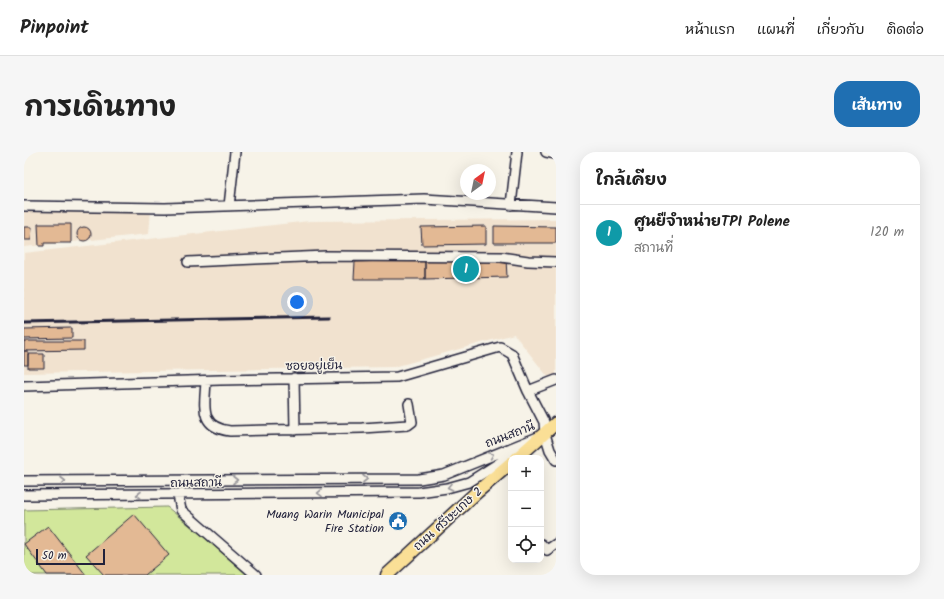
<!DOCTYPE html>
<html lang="th">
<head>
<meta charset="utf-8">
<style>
	:root { --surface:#fff; --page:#f6f6f6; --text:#222; --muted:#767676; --line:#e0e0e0; --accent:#1f6fb2 }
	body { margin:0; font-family:Kalam,"Playpen Sans Thai",sans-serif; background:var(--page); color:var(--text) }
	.controls { position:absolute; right:12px; bottom:12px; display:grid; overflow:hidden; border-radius:8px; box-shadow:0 4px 16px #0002 }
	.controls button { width:36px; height:36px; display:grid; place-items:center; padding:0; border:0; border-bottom:1px solid var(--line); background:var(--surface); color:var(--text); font:20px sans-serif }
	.compass { position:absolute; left:436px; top:12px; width:36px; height:36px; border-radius:50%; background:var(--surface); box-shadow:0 4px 16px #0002; rotate:33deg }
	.scale { position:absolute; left:12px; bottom:10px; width:69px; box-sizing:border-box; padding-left:4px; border:2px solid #22223b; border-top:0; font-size:11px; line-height:14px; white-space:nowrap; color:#22223b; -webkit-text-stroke:3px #f7f3e8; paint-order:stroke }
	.you { position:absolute; left:273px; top:150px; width:14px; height:14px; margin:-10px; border:3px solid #fff; border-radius:50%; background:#1a73e8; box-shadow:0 0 0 6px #1a73e833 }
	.badge { display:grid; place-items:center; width:26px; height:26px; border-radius:50%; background:var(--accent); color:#fff; font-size:13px; font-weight:700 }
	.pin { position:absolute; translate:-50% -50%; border:2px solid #fff; box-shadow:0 1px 4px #0006 }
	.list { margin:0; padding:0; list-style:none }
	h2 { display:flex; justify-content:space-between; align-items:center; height:52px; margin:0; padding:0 16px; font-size:17px }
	h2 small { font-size:13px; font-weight:400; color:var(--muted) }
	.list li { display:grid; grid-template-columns:26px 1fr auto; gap:12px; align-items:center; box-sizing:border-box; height:56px; padding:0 16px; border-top:1px solid var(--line) }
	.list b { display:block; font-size:15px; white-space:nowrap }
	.list p { margin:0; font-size:13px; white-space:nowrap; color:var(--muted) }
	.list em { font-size:13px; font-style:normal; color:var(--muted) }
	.icon { flex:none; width:22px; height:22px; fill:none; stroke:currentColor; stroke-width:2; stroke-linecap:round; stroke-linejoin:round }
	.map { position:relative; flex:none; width:532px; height:423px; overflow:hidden; border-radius:16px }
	header { display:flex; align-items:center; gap:24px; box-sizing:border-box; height:56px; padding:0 20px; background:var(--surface); border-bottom:1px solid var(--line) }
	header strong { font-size:19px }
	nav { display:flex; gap:22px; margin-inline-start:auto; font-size:14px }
	.intro { display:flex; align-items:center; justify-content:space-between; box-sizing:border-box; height:96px; padding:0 24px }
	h1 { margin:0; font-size:28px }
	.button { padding:10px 18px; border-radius:16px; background:var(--accent); color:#fff; font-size:14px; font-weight:700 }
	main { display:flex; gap:24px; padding:0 24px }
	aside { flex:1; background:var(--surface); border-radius:16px; box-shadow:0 4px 16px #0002 }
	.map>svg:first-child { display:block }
</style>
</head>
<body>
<header>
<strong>Pinpoint</strong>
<nav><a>หน้าแรก</a><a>แผนที่</a><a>เกี่ยวกับ</a><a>ติดต่อ</a></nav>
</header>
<div class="intro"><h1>การเดินทาง</h1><a class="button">เส้นทาง</a></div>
<main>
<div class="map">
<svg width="532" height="423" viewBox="0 0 532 423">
	<rect width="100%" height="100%" fill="#f7f3e8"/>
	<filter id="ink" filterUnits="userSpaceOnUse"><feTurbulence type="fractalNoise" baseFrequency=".025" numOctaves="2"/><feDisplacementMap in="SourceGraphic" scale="8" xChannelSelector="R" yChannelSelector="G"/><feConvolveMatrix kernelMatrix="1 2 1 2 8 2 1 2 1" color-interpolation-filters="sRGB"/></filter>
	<g filter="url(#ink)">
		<path fill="#f1e2cf" d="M0 58H127L125 82 0 95Z
			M532 67V222L524 225 490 182 370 215 0 221V101L286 69Z"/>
		<path fill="#d2e79b" stroke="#7a846b" d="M143 355 181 386 223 423H0V358Z"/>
		<path fill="#e3b994" stroke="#22223b" d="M14 72H47V91H20V94H15Z
			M462 74V92L398 93 397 75Z
			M470 74 532 75V91H470Z
			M0 75H8L7 88H0Z
			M53 82a7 7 0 1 1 14 0a7 7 0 1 1-14 0Z
			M482 107 483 125 401 127V108Z
			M401 108V127H330L331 110Z
			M48 176V186L0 187V177Z
			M0 189H60V198L0 199Z
			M0 199H4V213H0Z
			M4 202H20V216H4Z
			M110 362 145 403 121 423H80L62 403Z
			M24 374 62 423H23L0 392Z"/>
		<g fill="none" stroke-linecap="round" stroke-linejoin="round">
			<g stroke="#22223b" stroke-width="12">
				<path id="minor" d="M522 0 532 2
					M487 53 493 0
					M0 54 141 56 400 47 532 55
					M205 54 211 0
					M164 110 302 104 477 105 504 109 532 110
					M270 226 271 278
					M182 229C181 253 174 275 206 279L338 276 384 273 388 270 385 252
					M0 234 196 228 373 225 476 195 488 202 504 239 520 270 521 282 526 298 532 308
					M504 239 532 228
					M0 329 395 327 420 323 514 285
					M0 343 395 340 423 336 445 330 497 297
					M154 343 157 358 232 423
					M517 392 523 398 532 392"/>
			</g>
			<g stroke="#22223b" stroke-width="15">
				<path id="major" d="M493 306 532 271
					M363 423 453 340 487 311"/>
			</g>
			<use href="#minor" stroke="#f7f3e8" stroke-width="9"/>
			<use href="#major" stroke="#fadf96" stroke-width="12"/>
			<path stroke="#22223b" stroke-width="3" d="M0 171 305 165"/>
		</g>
		<defs><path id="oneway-chevron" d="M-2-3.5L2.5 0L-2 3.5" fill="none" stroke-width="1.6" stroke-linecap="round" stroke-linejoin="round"/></defs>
		<g stroke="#97959a">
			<use href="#oneway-chevron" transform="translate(467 303) rotate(-23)"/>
			<use href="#oneway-chevron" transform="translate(341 327)"/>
			<use href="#oneway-chevron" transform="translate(211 328)"/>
			<use href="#oneway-chevron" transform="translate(39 329)"/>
			<use href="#oneway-chevron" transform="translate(426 335) rotate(167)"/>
			<use href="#oneway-chevron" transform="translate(296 341) rotate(179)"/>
			<use href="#oneway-chevron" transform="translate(115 343) rotate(180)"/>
		</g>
	</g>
	<defs>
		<g id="civic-disc" transform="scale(1)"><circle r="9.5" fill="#1f6fb2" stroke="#f7f3e8"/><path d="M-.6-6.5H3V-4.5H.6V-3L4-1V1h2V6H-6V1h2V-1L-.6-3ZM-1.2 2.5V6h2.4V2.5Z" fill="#fff"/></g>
	</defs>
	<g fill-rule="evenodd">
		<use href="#civic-disc" x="374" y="369"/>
	</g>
	<g text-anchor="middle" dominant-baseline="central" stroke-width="3" stroke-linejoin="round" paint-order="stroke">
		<g font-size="12" fill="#22223b" stroke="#f7f3e8">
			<text transform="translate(290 214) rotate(-1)">ซอยอยู่เย็น</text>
			<text transform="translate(486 283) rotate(-21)">ถนนสถานี</text>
			<text transform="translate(172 331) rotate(-1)">ถนนสถานี</text>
			<text transform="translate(424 367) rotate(-42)">ถนน ศรีษะเกษ 2</text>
		</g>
		<g font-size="12" fill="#22223b" stroke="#f7f3e8" text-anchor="end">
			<text x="360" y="362">Muang Warin Municipal<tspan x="360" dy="14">Fire Station</tspan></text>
		</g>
	</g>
</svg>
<div class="controls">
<button>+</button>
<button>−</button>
<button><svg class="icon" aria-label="locate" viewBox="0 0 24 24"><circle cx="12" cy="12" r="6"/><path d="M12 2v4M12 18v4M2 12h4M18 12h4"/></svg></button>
</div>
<svg class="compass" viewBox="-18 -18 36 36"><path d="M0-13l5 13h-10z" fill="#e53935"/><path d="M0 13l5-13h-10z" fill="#767676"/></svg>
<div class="scale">50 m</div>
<div class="you"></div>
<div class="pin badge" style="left:442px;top:117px;background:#0f9aa8">1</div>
</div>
<aside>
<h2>ใกล้เคียง<small></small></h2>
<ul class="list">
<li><span class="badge" style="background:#0f9aa8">1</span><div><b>ศูนยืจำหน่ายTPI Polene</b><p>สถานที่</p></div><em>120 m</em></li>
</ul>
</aside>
</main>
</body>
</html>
